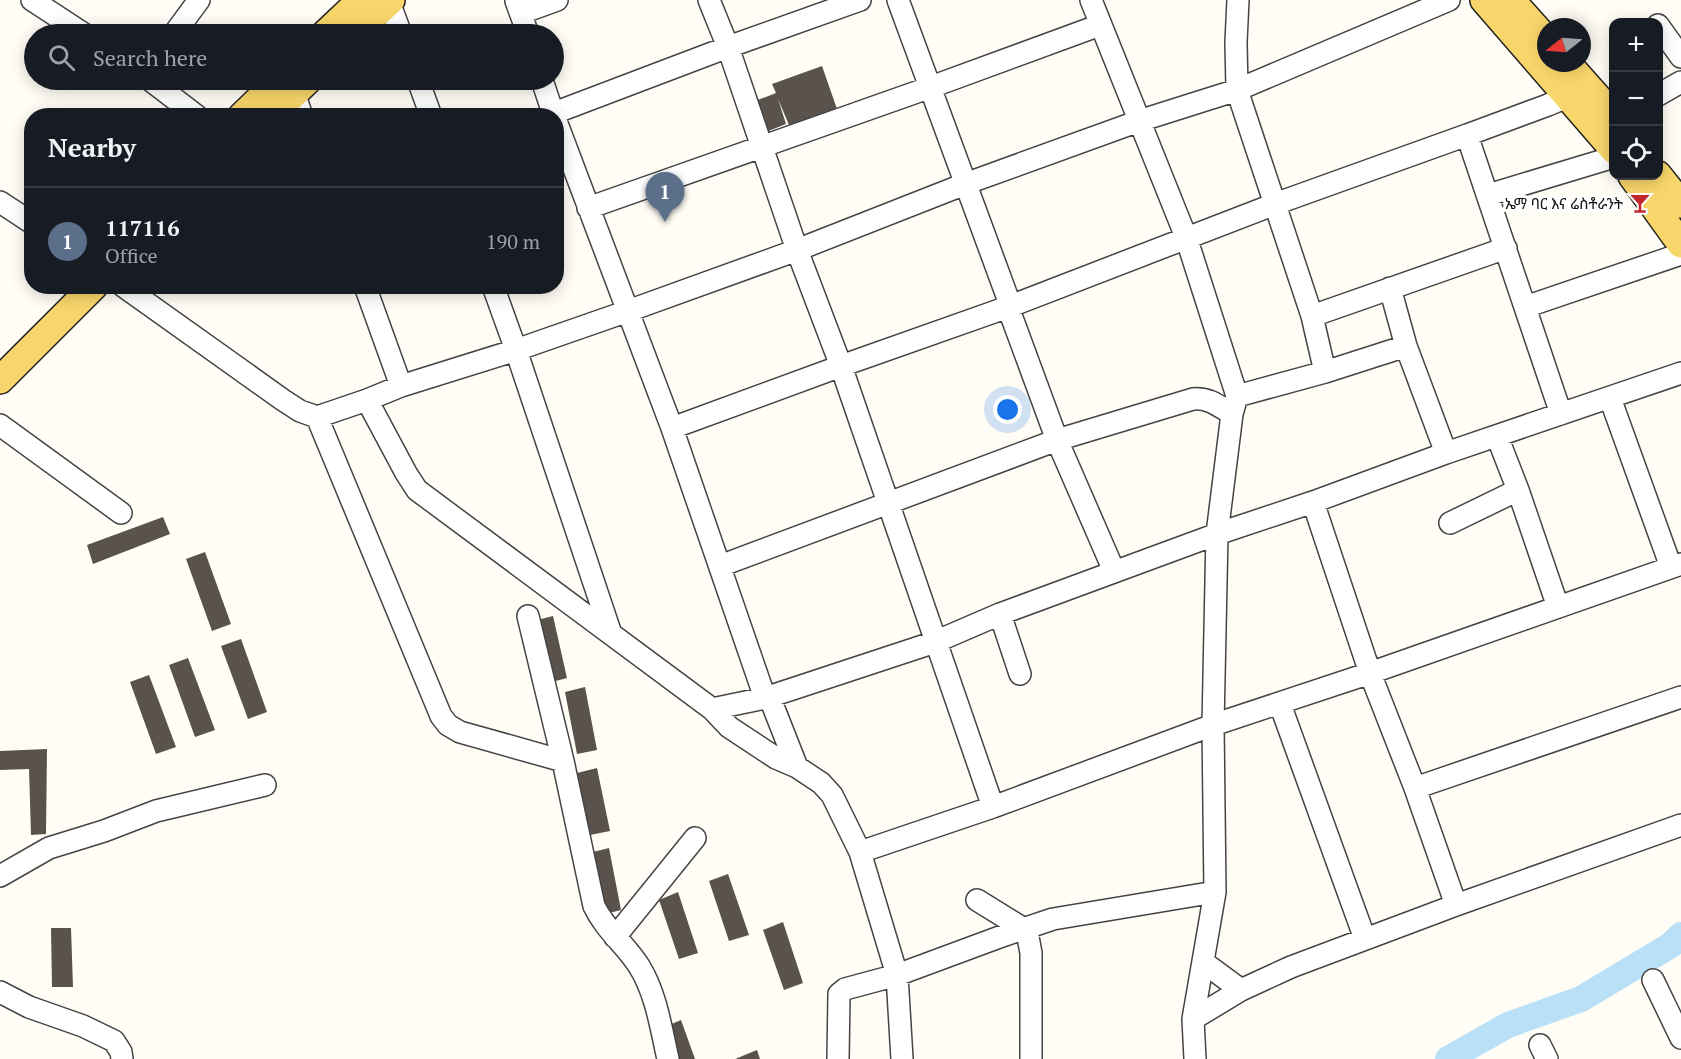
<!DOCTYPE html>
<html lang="en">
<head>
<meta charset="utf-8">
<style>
	:root { --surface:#171b24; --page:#20242c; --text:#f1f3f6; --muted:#9ea1a6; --line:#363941; --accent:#0f766e }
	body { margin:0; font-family:"PT Serif","Noto Sans Ethiopic",serif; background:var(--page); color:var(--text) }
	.controls { position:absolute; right:18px; top:18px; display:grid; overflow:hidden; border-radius:12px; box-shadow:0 3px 15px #0003 }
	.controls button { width:54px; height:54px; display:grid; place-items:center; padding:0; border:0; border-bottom:2px solid var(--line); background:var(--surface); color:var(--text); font:30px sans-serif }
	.compass { position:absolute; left:1537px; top:18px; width:54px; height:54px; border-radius:50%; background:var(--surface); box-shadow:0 3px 15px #0003; rotate:253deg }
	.you { position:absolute; left:1008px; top:410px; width:21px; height:21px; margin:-15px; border:4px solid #fff; border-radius:50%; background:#1a73e8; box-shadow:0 0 0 9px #1a73e833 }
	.badge { display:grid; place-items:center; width:39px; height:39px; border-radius:50%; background:var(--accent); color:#fff; font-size:20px; font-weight:700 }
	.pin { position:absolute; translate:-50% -50px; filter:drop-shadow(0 2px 3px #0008) }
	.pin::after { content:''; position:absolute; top:32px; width:21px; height:18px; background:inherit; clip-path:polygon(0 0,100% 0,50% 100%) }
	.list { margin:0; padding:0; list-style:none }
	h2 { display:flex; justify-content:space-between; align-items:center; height:78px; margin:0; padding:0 24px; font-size:26px }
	h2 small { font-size:20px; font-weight:400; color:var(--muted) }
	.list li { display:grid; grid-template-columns:39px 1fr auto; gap:18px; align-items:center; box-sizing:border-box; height:108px; padding:0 24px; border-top:2px solid var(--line) }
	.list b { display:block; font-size:22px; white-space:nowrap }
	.list p { margin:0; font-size:20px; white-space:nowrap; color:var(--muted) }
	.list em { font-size:20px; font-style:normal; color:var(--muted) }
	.icon { flex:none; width:33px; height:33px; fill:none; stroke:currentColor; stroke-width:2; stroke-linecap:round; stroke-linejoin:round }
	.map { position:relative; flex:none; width:1681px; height:1059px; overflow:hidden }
	.search { position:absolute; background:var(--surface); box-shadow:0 3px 15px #0003; left:24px; top:24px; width:540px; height:66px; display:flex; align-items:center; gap:15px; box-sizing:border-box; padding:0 21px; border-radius:33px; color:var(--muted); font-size:22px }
	.panel { position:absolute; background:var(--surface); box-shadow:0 3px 15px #0003; left:24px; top:108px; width:540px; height:186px; border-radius:24px }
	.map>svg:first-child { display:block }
</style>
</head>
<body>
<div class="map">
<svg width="1681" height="1059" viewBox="0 0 1681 1059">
	<rect width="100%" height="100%" fill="#fffdf5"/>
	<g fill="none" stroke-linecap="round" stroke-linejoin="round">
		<path stroke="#b9e0f7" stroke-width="26" d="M1448 1059 1508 1025 1581 999 1671 945 1681 935"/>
	</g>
	<path fill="#5a524d" d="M822 66 837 109 789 125 778 99 786 124 761 134 750 103 776 93 772 84Z
		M163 517 170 534 93 564 87 545Z
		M205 552 231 624 212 631 186 559Z
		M553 616 567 678 548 683 533 621Z
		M241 639 267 712 248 719 221 646Z
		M188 658 215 730 195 737 169 665Z
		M149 675 176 747 156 754 130 682Z
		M585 687 597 750 577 754 565 692Z
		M47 749 46 834 31 835 29 769 0 770V751Z
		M597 768 610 831 590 835 577 773Z
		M609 848 621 910 601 915 589 853Z
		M728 874 749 935 729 941 709 881Z
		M678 892 698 953 679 959 659 900Z
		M783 922 803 983 784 990 763 930Z
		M51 928H71L73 987H52Z
		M681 1020 695 1059H673L662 1028Z
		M757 1050 760 1059H735Z"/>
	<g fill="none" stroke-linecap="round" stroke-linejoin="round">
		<g stroke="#444" stroke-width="24">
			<path id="minor" d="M32 0 84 34
				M709 0 728 47 797 250 841 366 993 807
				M898 0 1007 296 1008 307 1057 440 1114 571
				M1091 0 1186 237 1237 396 1232 414 1217 534 1213 725 1215 892 1193 1019 1195 1059
				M516 1 528 34
				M389 2 401 34
				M521 13 557 0
				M1658 25 1681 57
				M174 34 199 0
				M150 80 197 116
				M418 80 431 116
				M542 80 554 116
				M294 93 302 116
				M1658 95 1681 82
				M554 113 728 47 860 0
				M556 121 672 428 765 698
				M1467 135 1548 105 1581 91
				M1488 195 1614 157
				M0 202 32 223
				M588 208 931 87 1100 25
				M123 286 283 400 300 411 317 417 367 400 401 386 516 350 628 311 797 250 965 184 1139 121 1237 90 1449 0
				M365 286 401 386
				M493 286 516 350 611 634
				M1390 288 1406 346 1446 453
				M1525 307 1681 254
				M1312 316 1506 248
				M1325 372 1406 346
				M1237 396 1325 372 1312 316 1237 90 1236 42 1238 0
				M1610 398 1671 567
				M367 400 406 473 417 490 712 709 729 727 776 758 797 767 821 783 832 795 860 852 897 975 902 1059
				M317 417 441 716 448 725 460 732 563 761 594 906C606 931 625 944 639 966 656 993 661 1028 668 1059
				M0 425 121 513
				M672 428 841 366 1008 307 1275 204 1467 135 1561 414
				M1497 436 1518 490 1558 607
				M1313 502 1370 673 1415 788 1456 905
				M1450 523 1518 490
				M720 566 1057 440 1193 399C1208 397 1219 406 1232 414
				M1000 614 1020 674
				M528 616 563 761
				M769 696 797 767
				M1280 704 1365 939
				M712 709 765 698 935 642 1000 614 1217 534 1313 502 1446 453 1681 373
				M1415 788 1681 697
				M860 852 993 807 1213 725 1370 673 1681 564
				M0 876 49 848 104 831 156 811 265 785
				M977 900 1024 929 1028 937 1031 953V1059
				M615 937 695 838
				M1203 962 1241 990
				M1653 980 1681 1038
				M0 992 29 1007 83 1026 114 1041 121 1052 122 1059
				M1193 1019 1241 990 1291 967 1456 905 1681 825
				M1540 1045 1547 1059
				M838 1059 839 994 845 989 897 975 1005 935 1053 919 1215 892"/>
		</g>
		<g stroke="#222" stroke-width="30">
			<path id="major" d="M1484 0 1614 150
				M1511 0 1546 39
				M325 34 361 0
				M354 34 391 0
				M1567 63 1614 116
				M242 116 279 80
				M271 116 308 80
				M1658 175 1681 204
				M1632 176 1681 244
				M0 380 94 286"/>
		</g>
		<use href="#minor" stroke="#fff" stroke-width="21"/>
		<use href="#major" stroke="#f9d66b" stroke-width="27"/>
	</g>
	<defs>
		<g id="bar-bare" transform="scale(1.62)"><path d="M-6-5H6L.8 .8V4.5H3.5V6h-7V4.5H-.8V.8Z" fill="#c4262e" stroke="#fff" stroke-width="2.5" paint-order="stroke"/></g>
	</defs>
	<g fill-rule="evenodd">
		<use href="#bar-bare" x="1640" y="203"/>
	</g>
	<g text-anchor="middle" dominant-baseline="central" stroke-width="6" stroke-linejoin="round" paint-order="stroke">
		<g font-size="15" fill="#111" stroke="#fff" text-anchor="end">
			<text x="1623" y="203">ኤማ ባር እና ሬስቶራንት</text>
		</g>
	</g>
</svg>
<div class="controls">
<button>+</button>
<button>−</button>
<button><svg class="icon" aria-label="locate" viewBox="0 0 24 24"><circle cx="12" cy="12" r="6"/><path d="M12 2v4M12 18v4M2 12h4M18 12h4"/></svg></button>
</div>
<svg class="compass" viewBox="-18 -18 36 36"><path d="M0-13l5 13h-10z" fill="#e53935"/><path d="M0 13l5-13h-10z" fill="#9ea1a6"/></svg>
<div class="you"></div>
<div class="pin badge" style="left:665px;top:222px;background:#5c6f8a">1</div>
<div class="search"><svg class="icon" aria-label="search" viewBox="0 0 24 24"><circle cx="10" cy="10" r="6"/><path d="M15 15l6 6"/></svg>Search here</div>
<section class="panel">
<h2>Nearby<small></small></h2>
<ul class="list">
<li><span class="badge" style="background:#5c6f8a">1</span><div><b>117116</b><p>Office</p></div><em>190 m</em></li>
</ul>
</section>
</div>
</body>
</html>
